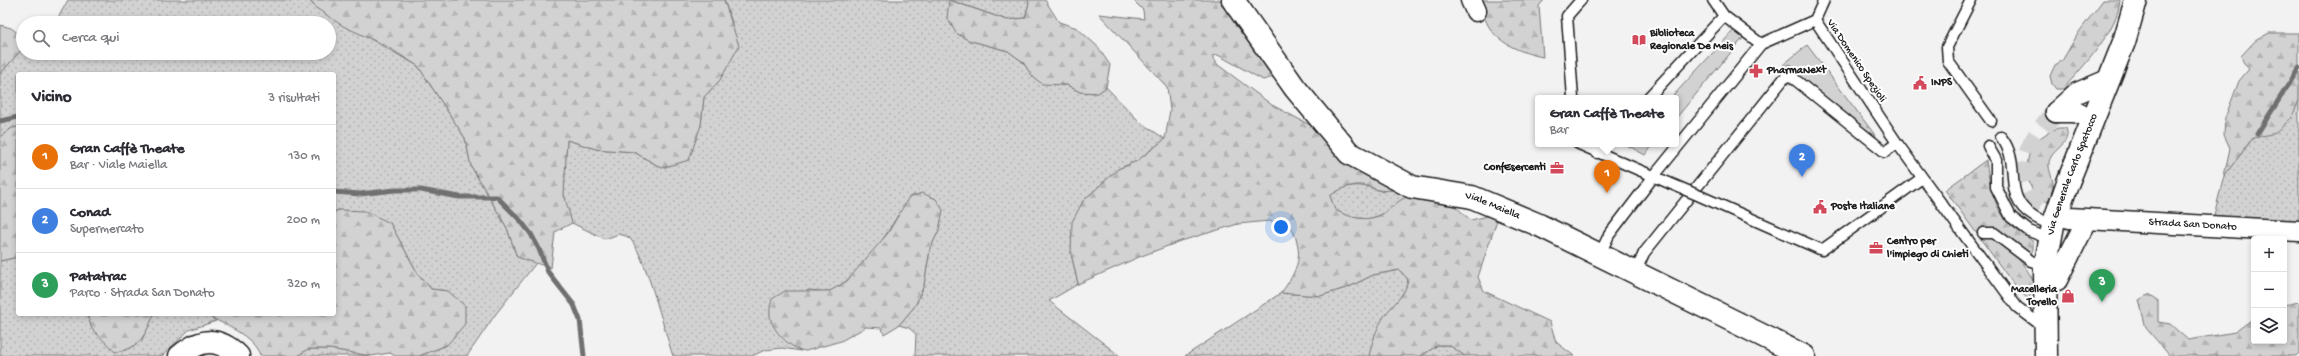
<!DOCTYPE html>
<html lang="it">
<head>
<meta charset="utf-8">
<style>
	:root { --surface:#fff; --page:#f2f2f3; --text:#2b2b33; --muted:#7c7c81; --line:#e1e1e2; --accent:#0f766e }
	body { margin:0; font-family:"Gochi Hand",sans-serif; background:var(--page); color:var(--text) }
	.controls { position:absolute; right:12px; bottom:12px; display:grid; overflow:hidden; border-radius:4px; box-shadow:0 2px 6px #0003 }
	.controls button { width:36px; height:36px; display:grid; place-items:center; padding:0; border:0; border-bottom:1px solid var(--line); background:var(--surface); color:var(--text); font:20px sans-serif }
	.you { position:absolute; left:1281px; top:227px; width:14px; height:14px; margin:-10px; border:3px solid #fff; border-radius:50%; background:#1a73e8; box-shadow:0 0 0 6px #1a73e833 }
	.badge { display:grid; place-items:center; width:26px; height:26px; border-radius:50%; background:var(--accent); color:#fff; font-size:13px; font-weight:700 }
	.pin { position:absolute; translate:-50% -33px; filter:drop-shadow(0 1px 2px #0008) }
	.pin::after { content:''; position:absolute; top:21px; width:14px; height:12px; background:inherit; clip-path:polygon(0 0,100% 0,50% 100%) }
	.popup { position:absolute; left:1535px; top:95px; width:144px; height:52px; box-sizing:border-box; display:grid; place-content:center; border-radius:4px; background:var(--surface); filter:drop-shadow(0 1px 3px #0005); font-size:13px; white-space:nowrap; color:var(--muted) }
	.popup b { font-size:15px; color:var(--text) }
	.popup::after { content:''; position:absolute; left:50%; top:100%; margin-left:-8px; border:8px solid transparent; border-top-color:var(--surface) }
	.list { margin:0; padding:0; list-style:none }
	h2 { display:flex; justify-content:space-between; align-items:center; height:52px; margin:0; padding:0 16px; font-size:17px }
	h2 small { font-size:13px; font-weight:400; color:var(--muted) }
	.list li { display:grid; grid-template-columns:26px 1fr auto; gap:12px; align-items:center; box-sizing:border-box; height:64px; padding:0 16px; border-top:1px solid var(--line) }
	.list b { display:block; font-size:15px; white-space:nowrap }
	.list p { margin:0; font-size:13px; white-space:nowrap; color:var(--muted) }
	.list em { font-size:13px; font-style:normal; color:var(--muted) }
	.icon { flex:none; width:22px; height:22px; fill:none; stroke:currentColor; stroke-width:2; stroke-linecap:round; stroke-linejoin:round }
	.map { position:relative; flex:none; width:2299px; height:356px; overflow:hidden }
	.search { position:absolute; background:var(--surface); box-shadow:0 2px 6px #0003; left:16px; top:16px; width:320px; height:44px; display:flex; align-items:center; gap:10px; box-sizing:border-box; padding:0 14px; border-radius:22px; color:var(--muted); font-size:15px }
	.panel { position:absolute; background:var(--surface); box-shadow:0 2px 6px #0003; left:16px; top:72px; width:320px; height:244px; border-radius:4px }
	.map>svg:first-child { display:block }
</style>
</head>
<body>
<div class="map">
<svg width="2299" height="356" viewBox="0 0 2299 356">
	<defs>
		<pattern id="grass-dots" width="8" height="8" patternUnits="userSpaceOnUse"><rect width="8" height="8" fill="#d2d2d2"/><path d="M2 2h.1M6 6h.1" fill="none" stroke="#b4b4b4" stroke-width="1.8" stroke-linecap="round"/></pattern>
		<pattern id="forest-firs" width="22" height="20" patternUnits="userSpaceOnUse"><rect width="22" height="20" fill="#d2d2d2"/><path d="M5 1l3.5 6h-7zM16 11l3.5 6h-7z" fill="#b4b4b4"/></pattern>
	</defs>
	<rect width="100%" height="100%" fill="#f2f2f2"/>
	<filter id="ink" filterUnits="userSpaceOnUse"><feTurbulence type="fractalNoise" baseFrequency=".025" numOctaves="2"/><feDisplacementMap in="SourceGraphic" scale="8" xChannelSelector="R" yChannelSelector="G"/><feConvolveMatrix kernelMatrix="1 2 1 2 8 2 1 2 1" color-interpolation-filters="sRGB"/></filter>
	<g filter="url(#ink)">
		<path fill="url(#grass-dots)" stroke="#777" d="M68 0H309L316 8 418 66 465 138 471 166 507 228 517 257 536 263 495 315 467 356H419L447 345 448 291 431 289 418 274 390 223 339 210 334 212V74H18V127L12 128 0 137V74L23 48V53H329V23H55Z
			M724 0H1028L1029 3 1025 18 1007 20 950 0 956 33 968 40 1008 51 1023 62 1032 76 1057 85H1067L1080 92 1098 93 1106 87 1140 122 1165 139 1137 161 1118 169 1083 201 1071 253 1078 284 1049 301 1120 356H915L916 334 909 328 899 325 915 306 924 285 930 249 939 230 898 215C884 239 858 278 832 290 826 293 815 290 808 290L783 338 801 351 782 348 765 350 752 356H673C665 334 644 248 628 237 626 236 622 235 619 234L605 239 572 223C557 198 566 167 567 140L596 149 634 152 662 168 701 125 704 97 720 80 732 22Z
			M2299 64V223L2213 219 2224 176 2253 138Z
			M1395 182 1437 198 1397 203 1384 214 1368 219 1349 217 1335 210 1330 196C1348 182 1363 184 1383 192Z
			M18 257V314H87L92 329 141 342 154 314H205L216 321 189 330 162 356H0V261Z
			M1399 270 1408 279V286L1379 327 1369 356H1185L1281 293 1320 296 1349 287 1373 275Z
			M1438 345H1449L1465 356H1421Z
			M308 349H330L371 356H298Z"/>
		<path fill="url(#forest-firs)" stroke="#777" d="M309 0H724L739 46 720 80 704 97 701 125 689 160 662 168 634 152 596 149 567 140 564 194 572 223 555 232 551 268 517 257 507 228 471 166 465 138 418 66 386 46 343 26 316 8Z
			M949 0 1007 20 1025 18 1029 3 1028 0H1045L1059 22 1077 28 1097 46 1110 65 1106 87 1098 93 1080 92 1067 85 1042 84 1032 76 1023 62 1008 51 968 40 956 33 947 18Z
			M1133 0H1230L1270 66 1274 77 1263 80 1218 55 1212 56 1218 65 1272 105 1310 125 1344 154 1395 182 1392 190C1381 192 1376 189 1367 186 1355 182 1339 189 1330 196L1335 210C1351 218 1368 223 1384 213 1392 208 1398 200 1407 197 1415 195 1441 199 1449 203 1457 206 1464 215 1471 220L1492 215 1497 220 1478 277 1484 291 1550 322 1556 342 1574 356H1465L1449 345H1438L1421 356H1369C1372 342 1377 327 1385 315 1393 304 1407 294 1408 279L1399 270 1373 275 1349 287 1320 296 1281 293C1298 270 1305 254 1291 227L1269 221 1238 224 1181 241 1139 257 1078 284 1071 253 1072 222 1083 201 1118 169 1137 161 1165 139 1170 110 1167 87 1099 14 1144 19 1143 10Z
			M1480 0H1544L1539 6 1543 57C1522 53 1495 43 1486 21 1483 15 1482 7 1480 0Z
			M2103 0H2120C2118 30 2083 67 2063 89H2056L2052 84 2050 76 2055 65 2062 61 2079 32Z
			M0 25 11 28 23 37V48L0 74Z
			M2269 33H2299V100L2292 117 2276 133 2253 138 2224 176 2230 148 2224 135 2225 118 2239 81 2249 69 2244 64 2241 56 2255 41Z
			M18 127V257L0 261V137L12 128Z
			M2058 128H2066C2072 145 2052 148 2049 162 2048 171 2054 179 2053 187 2053 192 2050 197 2048 202 2044 200 2040 199 2037 196 2025 185 2024 155 2035 143 2041 136 2050 131 2058 128Z
			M1986 160C1989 183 1994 211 2013 227 2020 233 2026 235 2033 242V249L2031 254 2021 250 1997 229 1991 235C1994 242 1997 241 2003 244 2011 248 2031 273 2033 281 2035 288 2032 294 2028 299L2017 289 1945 190Z
			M922 193 936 199 943 210 939 230 930 249 924 285 915 306 899 325 884 334 882 328 866 327 841 341 806 351C791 350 771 330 770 315 769 310 771 304 772 299L785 291H830L847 281 888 233 909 197Z
			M339 210 365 211 390 223 418 274 431 289 448 291 465 306V324L447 345 419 356H395L390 353 371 356 330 349H308L298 356H260C254 335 222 324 205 314H334V212Z
			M2149 294 2158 300V322L2170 324 2188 340 2235 332 2254 318V341H2284V305L2299 302V353L2296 356H2170L2146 328 2139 300Z
			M87 314H154C146 334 139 350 115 352L92 329Z"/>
		<path fill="#d2d2d2" stroke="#777" d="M1734 30 1743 38 1676 118V98H1671Z
			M1807 45 1881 143 1878 145 1783 65Z
			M1628 144H1654L1645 155 1627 145Z"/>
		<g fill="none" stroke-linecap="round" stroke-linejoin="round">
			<path stroke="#707070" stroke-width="5" d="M0 121 18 117
				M2257 134 2299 68
				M334 192 360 194 395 190H421L459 197H497L520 220 531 234 539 249 548 272 574 305 580 320 584 356"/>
			<path stroke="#d2d2d2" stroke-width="20" stroke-dasharray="20 10" stroke-linecap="butt" d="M2056 112C2021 148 2001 203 2069 218"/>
			<g stroke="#1c1c1c" stroke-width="13">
				<path id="lane" d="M1713 0 1724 16 1761 44
					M1971 0 1947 47 1948 61 1991 121
					M1815 20 1824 0
					M1788 74 1885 152 1897 143
					M1573 98 1567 16 1581 0
					M1648 98 1724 16
					M2001 137C2027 170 1992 205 2053 225
					M1579 144 1669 183
					M1988 146 1996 160V187L2011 217 2029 231 2050 239
					M1597 153 1605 144
					M1700 196 1822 250 1922 178
					M1983 233H1994L2031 261 2046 265
					M1599 256 1609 235 1654 176 1761 44 1815 20 1897 143 2017 307 2045 328
					M1635 273 1644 253 1790 71"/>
			</g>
			<g stroke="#1c1c1c" stroke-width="23">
				<g id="street">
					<path d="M1471 0 1476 11"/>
					<path d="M2056 112 2077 93 2110 79"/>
					<path d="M2056 112H2075L2093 118"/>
					<path id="s1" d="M2069 218 2299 231"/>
					<path d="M2045 284 2057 280 2087 220"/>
				</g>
			</g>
			<g stroke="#1c1c1c" stroke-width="25">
				<g id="secondary">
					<path id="s2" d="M1233 0 1295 88 1349 153 1412 187 1472 197 1539 225 1804 356"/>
					<path d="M180 356C201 338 218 337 238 356"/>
					<path id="s3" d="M2046 356 2045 268 2053 225 2068 182 2124 42 2136 0"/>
				</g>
			</g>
			<use href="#lane" stroke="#fff" stroke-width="10"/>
			<use href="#street" stroke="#fff" stroke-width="20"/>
			<use href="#secondary" stroke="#fff" stroke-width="22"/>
			<g stroke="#1c1c1c" stroke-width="13" stroke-linecap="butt">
				<path id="lane-bridge" d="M1669 183 1700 196"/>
			</g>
			<use href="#lane-bridge" stroke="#fff" stroke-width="10"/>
		</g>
	</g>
	<defs>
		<g id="library-bare" transform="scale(1.08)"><path d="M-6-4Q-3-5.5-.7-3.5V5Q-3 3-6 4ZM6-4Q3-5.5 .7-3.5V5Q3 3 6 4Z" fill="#d1495b" stroke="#fff" stroke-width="2.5" paint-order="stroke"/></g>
		<g id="pharmacy-bare" transform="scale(1.08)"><path d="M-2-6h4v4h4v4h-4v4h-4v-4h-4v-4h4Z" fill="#d1495b" stroke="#fff" stroke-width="2.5" paint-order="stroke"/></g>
		<g id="civic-bare" transform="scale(1.08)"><path d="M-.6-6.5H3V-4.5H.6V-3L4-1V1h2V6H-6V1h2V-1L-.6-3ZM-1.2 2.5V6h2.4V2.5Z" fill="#d1495b" stroke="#fff" stroke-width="2.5" paint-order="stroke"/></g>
		<g id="office-bare" transform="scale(1.08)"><path d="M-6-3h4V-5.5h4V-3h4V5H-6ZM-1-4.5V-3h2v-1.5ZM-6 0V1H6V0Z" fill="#d1495b" stroke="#fff" stroke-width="2.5" paint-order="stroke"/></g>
		<g id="shop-bare" transform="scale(1.08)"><path d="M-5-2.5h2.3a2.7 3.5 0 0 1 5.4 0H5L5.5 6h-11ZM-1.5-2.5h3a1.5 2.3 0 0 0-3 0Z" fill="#d1495b" stroke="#fff" stroke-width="2.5" paint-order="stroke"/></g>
	</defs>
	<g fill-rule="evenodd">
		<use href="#library-bare" x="1639" y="40"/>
		<use href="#pharmacy-bare" x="1756" y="71"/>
		<use href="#civic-bare" x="1920" y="83"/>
		<use href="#office-bare" x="1557" y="168"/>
		<use href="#civic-bare" x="1820" y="207"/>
		<use href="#office-bare" x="1876" y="248"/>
		<use href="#shop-bare" x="2068" y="296"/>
	</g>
	<g text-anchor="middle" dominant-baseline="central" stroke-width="4" stroke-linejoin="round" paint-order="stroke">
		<g font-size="11" font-weight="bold" fill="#1c1c1c" stroke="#fff" text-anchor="start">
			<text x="1650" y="34">Biblioteca<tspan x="1650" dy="13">Regionale De Meis</tspan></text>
			<text x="1767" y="71">PharmaNext</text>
			<text x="1931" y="83">INPS</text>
			<text x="1546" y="168" text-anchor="end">ConfEsercenti</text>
			<text x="1831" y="207">Poste Italiane</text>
			<text x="1887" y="242">Centro per<tspan x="1887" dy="13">l'impiego di Chieti</tspan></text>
			<text x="2057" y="290" text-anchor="end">Macelleria<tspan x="2057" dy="13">Torello</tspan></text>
		</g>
		<g font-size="11" fill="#1c1c1c" stroke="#fff">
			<text transform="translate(1856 61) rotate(56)">Via Domenico Spezioli</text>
			<text stroke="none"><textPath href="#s3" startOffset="186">Via Generale Carlo Spatocco</textPath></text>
			<text stroke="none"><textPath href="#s2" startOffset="347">Viale Maiella</textPath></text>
			<text stroke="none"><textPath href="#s1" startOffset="124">Strada San Donato</textPath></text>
		</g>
	</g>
</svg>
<div class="controls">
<button>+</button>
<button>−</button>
<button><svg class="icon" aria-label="layers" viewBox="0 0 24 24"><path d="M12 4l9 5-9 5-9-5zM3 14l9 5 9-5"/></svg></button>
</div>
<div class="you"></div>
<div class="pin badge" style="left:1607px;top:193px;background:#e8710a">1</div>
<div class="popup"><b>Gran Caffè Theate</b>Bar</div>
<div class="pin badge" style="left:1802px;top:177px;background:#3f7fe0">2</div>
<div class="pin badge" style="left:2102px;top:302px;background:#2e9e5b">3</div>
<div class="search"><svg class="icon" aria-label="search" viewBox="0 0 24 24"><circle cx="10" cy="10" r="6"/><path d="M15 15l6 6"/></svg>Cerca qui</div>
<section class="panel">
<h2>Vicino<small>3 risultati</small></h2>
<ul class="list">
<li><span class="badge" style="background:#e8710a">1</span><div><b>Gran Caffè Theate</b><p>Bar · Viale Maiella</p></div><em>130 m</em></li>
<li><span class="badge" style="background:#3f7fe0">2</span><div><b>Conad</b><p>Supermercato</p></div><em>200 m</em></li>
<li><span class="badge" style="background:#2e9e5b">3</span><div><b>Patatrac</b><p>Parco · Strada San Donato</p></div><em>320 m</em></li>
</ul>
</section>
</div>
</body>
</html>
